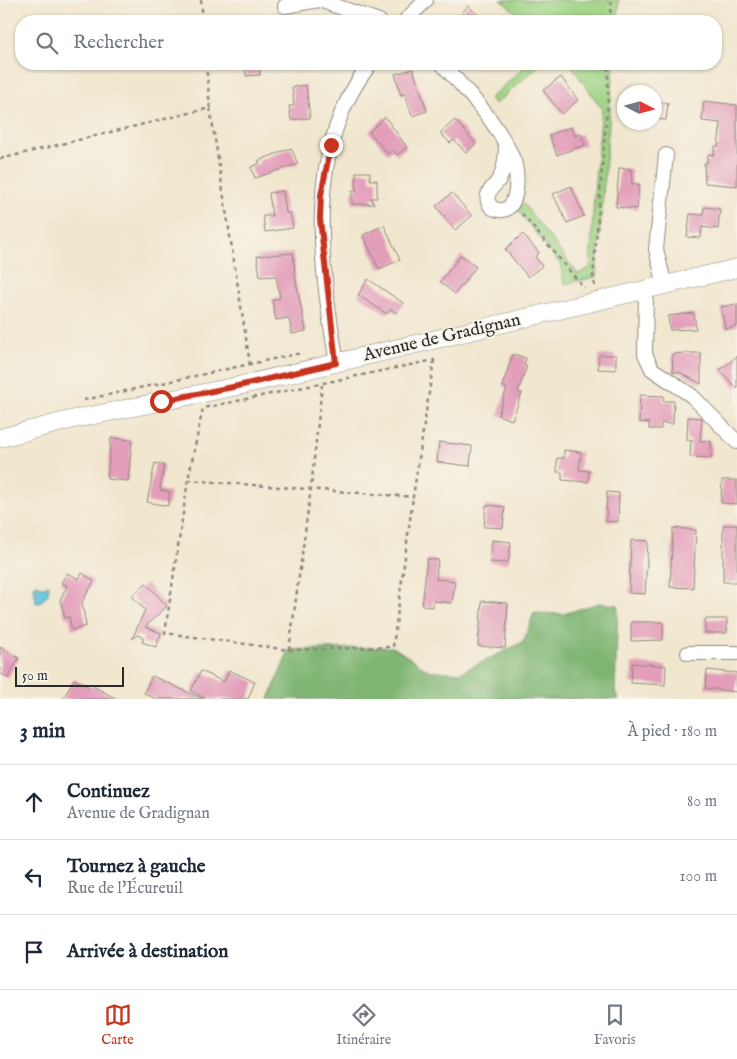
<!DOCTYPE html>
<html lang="fr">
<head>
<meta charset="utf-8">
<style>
	:root { --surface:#fff; --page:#f2f2f3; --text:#1f2937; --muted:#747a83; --line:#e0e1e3; --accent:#c8321e }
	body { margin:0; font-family:"IM FELL English",serif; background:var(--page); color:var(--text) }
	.compass { position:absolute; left:617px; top:85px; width:45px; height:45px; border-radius:50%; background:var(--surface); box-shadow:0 1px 4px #0004; rotate:96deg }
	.scale { position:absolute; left:15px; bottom:12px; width:109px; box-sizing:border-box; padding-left:5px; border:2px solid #2b2b2b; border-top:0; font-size:14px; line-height:18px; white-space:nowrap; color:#2b2b2b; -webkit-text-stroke:4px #f7f3e8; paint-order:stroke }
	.stop { position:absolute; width:15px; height:15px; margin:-11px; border:4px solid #c8321e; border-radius:50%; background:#fff }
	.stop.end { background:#c8321e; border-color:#fff; box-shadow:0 1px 5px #0008 }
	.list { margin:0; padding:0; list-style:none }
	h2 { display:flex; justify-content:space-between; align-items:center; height:65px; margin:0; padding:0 20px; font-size:21px }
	h2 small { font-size:16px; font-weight:400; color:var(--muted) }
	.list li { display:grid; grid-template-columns:32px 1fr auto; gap:15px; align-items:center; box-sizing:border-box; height:75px; padding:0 20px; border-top:1px solid var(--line) }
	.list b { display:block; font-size:19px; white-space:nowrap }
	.list p { margin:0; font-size:16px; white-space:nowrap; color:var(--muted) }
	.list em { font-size:16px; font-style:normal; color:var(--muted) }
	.icon { flex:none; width:28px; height:28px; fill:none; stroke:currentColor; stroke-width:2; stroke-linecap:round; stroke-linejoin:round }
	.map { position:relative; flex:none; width:737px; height:699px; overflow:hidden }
	.search { position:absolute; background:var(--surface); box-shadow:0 1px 4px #0004; left:15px; right:15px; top:15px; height:55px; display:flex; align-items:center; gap:12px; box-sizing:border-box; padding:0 18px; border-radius:20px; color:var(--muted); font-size:19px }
	.sheet { height:290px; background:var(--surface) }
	nav { display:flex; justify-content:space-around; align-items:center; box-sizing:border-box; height:70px; border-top:1px solid var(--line); background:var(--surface); font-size:14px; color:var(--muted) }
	nav a { display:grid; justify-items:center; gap:2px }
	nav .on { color:var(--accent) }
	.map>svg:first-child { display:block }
</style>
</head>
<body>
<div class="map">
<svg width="737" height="699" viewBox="0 0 737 699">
	<rect width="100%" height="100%" fill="#f7f3e8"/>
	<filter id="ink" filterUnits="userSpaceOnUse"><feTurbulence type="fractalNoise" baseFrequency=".02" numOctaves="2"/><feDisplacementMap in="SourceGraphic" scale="10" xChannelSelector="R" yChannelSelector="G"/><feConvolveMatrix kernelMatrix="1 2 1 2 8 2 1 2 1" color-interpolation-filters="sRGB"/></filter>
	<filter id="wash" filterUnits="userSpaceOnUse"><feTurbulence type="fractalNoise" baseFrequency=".0096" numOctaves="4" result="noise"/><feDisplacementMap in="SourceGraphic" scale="20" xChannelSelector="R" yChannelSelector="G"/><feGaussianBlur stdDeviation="1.12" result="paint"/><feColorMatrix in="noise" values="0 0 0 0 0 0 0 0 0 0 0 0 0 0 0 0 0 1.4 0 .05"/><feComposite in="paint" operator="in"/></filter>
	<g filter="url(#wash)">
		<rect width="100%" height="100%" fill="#f1e7cf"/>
		<path fill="#9ed384" stroke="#647f58" d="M501 0H619L617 21H526Z
			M528 64H541L495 104 490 98Z
			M570 64H614L596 277 564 284 560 264 518 210 523 203 578 274 590 268 595 180 602 109Z"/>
		<path fill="#7eb572" stroke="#54704e" d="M599 603 618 605 615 691 619 699H269L289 650 393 647 428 670 459 673 523 642 534 613 563 614Z"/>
		<path fill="#5dc3db" stroke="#447783" d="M37 584 44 587 49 585 48 594 40 603H36L34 586Z"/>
		<g id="blocks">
			<path fill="#e39eba" d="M468 6 485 21H455Z
				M245 64H259L260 75 246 76Z
				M413 69 427 111 412 116 405 94 401 95 395 74Z
				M561 77 578 100 562 114 543 90Z
				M306 85 310 118 291 120 289 106H294L292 87Z
				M704 101 737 105V186L705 183 704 163H707L708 154 714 155 715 146H718L721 123 702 121Z
				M654 102 668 103 666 120 654 119Z
				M385 117 407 147 397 155 393 150 388 154 369 132Z
				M455 120 476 144 466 153 454 140 450 143 440 133Z
				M571 127 575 136 581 134 585 145 557 155 549 135Z
				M291 148 298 164 255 178 251 167 260 163 258 161Z
				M619 168 631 169 632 184H639L637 209 616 207Z
				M356 172H370V180H377V198H371L374 204H352V191H356Z
				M571 186 584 216 567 223 553 194Z
				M283 191 286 213H290L293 228 265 232 263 216H272L269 193Z
				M452 193 472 216 455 230 436 206Z
				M704 207 720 209 718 229 702 227 701 238 687 237 690 214 703 215Z
				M384 225 400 260 379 269 363 235Z
				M523 234 539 253 535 257 542 266 528 277 505 249Z
				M293 253 296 282 306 331 292 334 289 318 276 320 272 300 280 298 276 276 260 277 257 256Z
				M461 255 476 267 455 294 440 282Z
				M368 279 403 303 396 313 391 309 387 314 358 295Z
				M737 304V326L725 329 721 307Z
				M694 313 696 329 670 330 668 316Z
				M685 353H701V384L679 372H673L672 354Z
				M513 354 526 358 524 366H527L518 392 522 393 512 420 498 415 507 388 502 386Z
				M599 355H616V370L598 369Z
				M737 356V389L720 370Z
				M640 395 664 396 663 401H674L673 424 661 423V429H649V423L639 422Z
				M688 417 702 418 700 441H711V458L690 457 691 441H694L687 440Z
				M111 438 132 440 128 481 107 479Z
				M439 442 472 446 470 466 437 462Z
				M564 450 581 452 579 470 589 471 588 482 562 480V472H557V458H564Z
				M155 463 164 465 160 490 170 492 168 506 147 502Z
				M722 480H737V504L721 503Z
				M607 492 619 493 618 522 606 521Z
				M486 505 505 507 503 528 484 527Z
				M723 525H737V582H723Z
				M673 528 696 530 693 588 670 587Z
				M492 540 511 542 508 563 490 562Z
				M631 540 648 541 645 594 629 593Z
				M427 559 438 560 436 579 455 581 452 603 433 601V607L422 606Z
				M67 573 79 579 82 573 94 581 82 602 86 626 72 630 69 617 65 618 60 600 67 586 61 583Z
				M146 583 167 606 145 627 161 633 156 647 142 642 144 638 137 635 132 639 145 610 132 596Z
				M482 601 508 603 505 648 478 646Z
				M705 619H727V633H705Z
				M631 622H663V640L631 641Z
				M0 647 19 658 8 678 0 673Z
				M632 663 666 666 665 685 631 683Z
				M229 670 255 682 248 699H207L191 691 201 671 224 682Z
				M707 670 737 673 736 692 705 688Z
				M152 676 203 699H156L144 693Z
				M74 679 91 688 93 686 117 699H63Z"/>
		</g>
	</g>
	<g filter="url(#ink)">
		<use href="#blocks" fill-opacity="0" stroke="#8e897d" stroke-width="1"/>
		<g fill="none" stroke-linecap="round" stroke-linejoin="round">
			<g stroke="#8e897d" stroke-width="16">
				<path id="minor" d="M285 6 319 0 379 21
					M405 21 426 0
					M442 64C467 91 499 124 513 159 519 172 520 218 495 209 492 208 489 205 488 201 485 192 496 185 500 178 505 168 506 155 506 144
					M665 286 656 249 666 155
					M646 290 645 354 652 369 692 396 737 442
					M337 363C320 264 303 150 370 64
					M688 653H737"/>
			</g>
			<g stroke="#8e897d" stroke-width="19">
				<path id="tertiary" d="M0 438 70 420 238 386 737 268"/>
			</g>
			<path stroke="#8e897d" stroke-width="2.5" stroke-dasharray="4 4" stroke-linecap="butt" d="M201 0 203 21
				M609 21 612 0
				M206 64 210 108
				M0 159 210 108 250 364
				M522 214 584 288
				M595 286 593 278 608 98V64
				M434 360 413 497 188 480 203 408Z
				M84 400 301 353
				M188 480 165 633 289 650 393 647 413 497
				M289 650 311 488 322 385"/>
			<use href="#minor" stroke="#fff" stroke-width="14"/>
			<use href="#tertiary" stroke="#fff" stroke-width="18"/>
		</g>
	</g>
	<g fill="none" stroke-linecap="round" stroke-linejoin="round" filter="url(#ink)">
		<path stroke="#c8321e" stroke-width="6" d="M161 401 238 386 336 363 320 219 321 195 331 145"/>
	</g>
	<g text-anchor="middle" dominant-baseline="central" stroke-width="4" stroke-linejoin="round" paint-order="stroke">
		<g font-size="18" fill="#2b2b2b" stroke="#f7f3e8">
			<text transform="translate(442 338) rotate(-13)">Avenue de Gradignan</text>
		</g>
	</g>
</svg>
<svg class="compass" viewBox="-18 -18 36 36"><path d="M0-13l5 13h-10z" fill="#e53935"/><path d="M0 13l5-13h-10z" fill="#747a83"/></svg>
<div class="scale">50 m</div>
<div class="stop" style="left:161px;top:401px"></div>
<div class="stop end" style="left:331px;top:145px"></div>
<div class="search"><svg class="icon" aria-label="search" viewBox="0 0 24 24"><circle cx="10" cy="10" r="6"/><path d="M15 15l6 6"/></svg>Rechercher</div>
</div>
<section class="sheet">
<h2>3 min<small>À pied · 180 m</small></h2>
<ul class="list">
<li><svg class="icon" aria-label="ahead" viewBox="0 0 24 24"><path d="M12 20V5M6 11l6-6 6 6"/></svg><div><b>Continuez</b><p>Avenue de Gradignan</p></div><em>80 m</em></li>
<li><svg class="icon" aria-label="left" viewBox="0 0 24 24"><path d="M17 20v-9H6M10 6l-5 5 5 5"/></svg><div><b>Tournez à gauche</b><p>Rue de l'Écureuil</p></div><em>100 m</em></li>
<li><svg class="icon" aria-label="arrive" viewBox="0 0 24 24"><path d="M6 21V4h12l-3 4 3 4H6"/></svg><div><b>Arrivée à destination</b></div></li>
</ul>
</section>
<nav>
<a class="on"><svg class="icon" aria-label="map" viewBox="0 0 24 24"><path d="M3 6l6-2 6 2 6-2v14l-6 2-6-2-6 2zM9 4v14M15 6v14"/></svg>Carte</a>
<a><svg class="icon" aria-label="directions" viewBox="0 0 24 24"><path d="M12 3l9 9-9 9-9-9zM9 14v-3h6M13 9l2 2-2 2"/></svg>Itinéraire</a>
<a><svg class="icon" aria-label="saved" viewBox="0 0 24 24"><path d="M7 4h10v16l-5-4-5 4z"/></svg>Favoris</a>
</nav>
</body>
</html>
